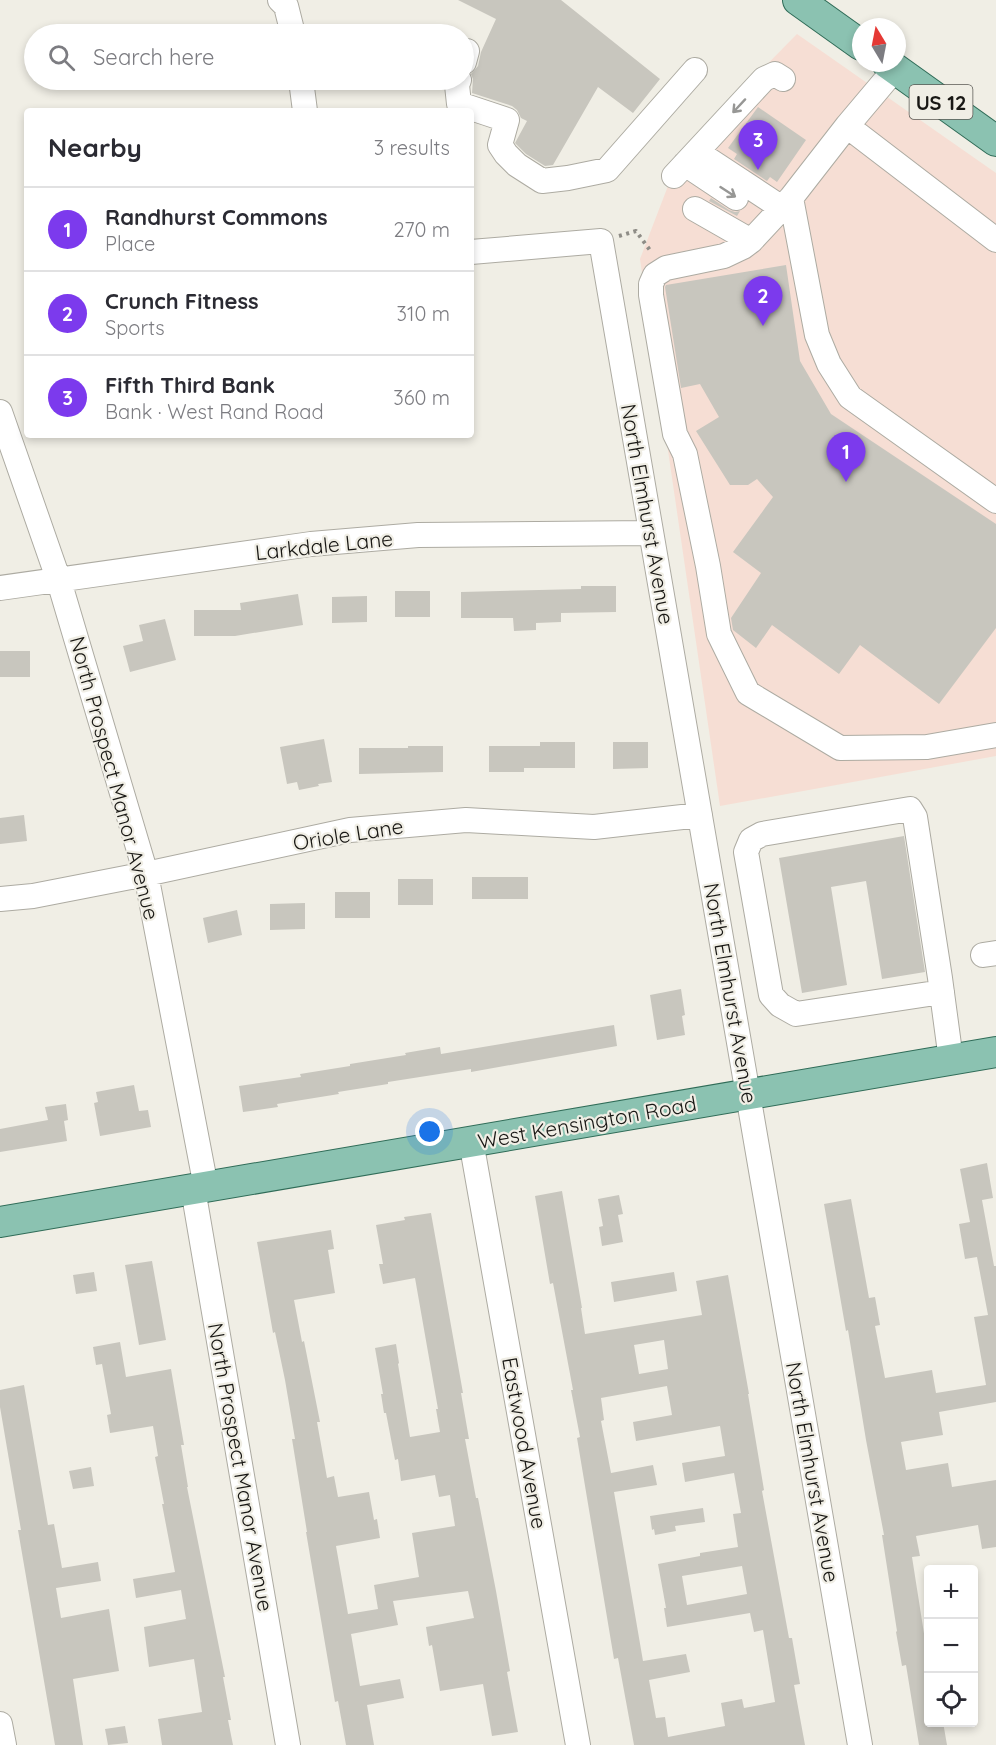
<!DOCTYPE html>
<html lang="en">
<head>
<meta charset="utf-8">
<style>
	:root { --surface:#fff; --page:#f2f2f3; --text:#2b2b33; --muted:#7c7c81; --line:#e1e1e2; --accent:#7c3aed }
	body { margin:0; font-family:Quicksand,sans-serif; background:var(--page); color:var(--text) }
	.controls { position:absolute; right:18px; bottom:18px; display:grid; overflow:hidden; border-radius:6px; box-shadow:0 3px 9px #0003 }
	.controls button { width:54px; height:54px; display:grid; place-items:center; padding:0; border:0; border-bottom:2px solid var(--line); background:var(--surface); color:var(--text); font:30px sans-serif }
	.compass { position:absolute; left:852px; top:18px; width:54px; height:54px; border-radius:50%; background:var(--surface); box-shadow:0 3px 9px #0003; rotate:350deg }
	.you { position:absolute; left:430px; top:1132px; width:21px; height:21px; margin:-15px; border:4px solid #fff; border-radius:50%; background:#1a73e8; box-shadow:0 0 0 9px #1a73e833 }
	.badge { display:grid; place-items:center; width:39px; height:39px; border-radius:50%; background:var(--accent); color:#fff; font-size:20px; font-weight:700 }
	.pin { position:absolute; translate:-50% -50px; filter:drop-shadow(0 2px 3px #0008) }
	.pin::after { content:''; position:absolute; top:32px; width:21px; height:18px; background:inherit; clip-path:polygon(0 0,100% 0,50% 100%) }
	.list { margin:0; padding:0; list-style:none }
	h2 { display:flex; justify-content:space-between; align-items:center; height:78px; margin:0; padding:0 24px; font-size:26px }
	h2 small { font-size:20px; font-weight:400; color:var(--muted) }
	.list li { display:grid; grid-template-columns:39px 1fr auto; gap:18px; align-items:center; box-sizing:border-box; height:84px; padding:0 24px; border-top:2px solid var(--line) }
	.list b { display:block; font-size:22px; white-space:nowrap }
	.list p { margin:0; font-size:20px; white-space:nowrap; color:var(--muted) }
	.list em { font-size:20px; font-style:normal; color:var(--muted) }
	.icon { flex:none; width:33px; height:33px; fill:none; stroke:currentColor; stroke-width:2; stroke-linecap:round; stroke-linejoin:round }
	.map { position:relative; flex:none; width:996px; height:1745px; overflow:hidden }
	.search { position:absolute; background:var(--surface); box-shadow:0 3px 9px #0003; left:24px; top:24px; width:450px; height:66px; display:flex; align-items:center; gap:15px; box-sizing:border-box; padding:0 21px; border-radius:33px; color:var(--muted); font-size:22px }
	.panel { position:absolute; background:var(--surface); box-shadow:0 3px 9px #0003; left:24px; top:108px; width:450px; height:330px; border-radius:6px }
	.map>svg:first-child { display:block }
</style>
</head>
<body>
<div class="map">
<svg width="996" height="1745" viewBox="0 0 996 1745">
	<rect width="100%" height="100%" fill="#f0eee5"/>
	<path fill="#f6ded4" d="M797 34 996 173V756L720 806 640 259 681 152Z"/>
	<path fill="#c8c6be" fill-rule="evenodd" d="M458 0H561L660 79 633 113 598 87 553 165 545 166 526 154 515 143 527 121 521 118 517 110 512 106 472 93 473 79 471 74 478 66 481 52 496 19Z
		M758 107 806 140 777 182 770 177 767 181 734 159 737 154 728 148Z
		M711 198 729 210 735 212 740 211 737 216 709 201Z
		M786 265 800 361 831 414 996 524V628L939 704 860 645 839 674 772 625 756 648 733 630 731 618 761 573 733 552 773 497 757 479 748 485H730L696 431 719 417 700 384 681 388 665 287 666 285Z
		M581 586H616V612L561 613V622L536 623V630L514 631 513 618H461V592L581 589Z
		M395 591H430V617H395Z
		M298 594 303 625 235 636H194V610H241L240 603Z
		M367 596V622L332 623V597Z
		M165 619 176 660 130 672 123 646 143 641 139 625Z
		M0 651H30V677H0Z
		M324 739 332 782 318 784 319 786 299 790 297 782 287 784 280 747Z
		M540 742H575V768H524V772H489V746H540Z
		M613 742H648V768L613 769Z
		M408 746H443V772L359 774V748H408Z
		M24 815 27 841 0 844V818Z
		M904 836 925 972 882 979 866 881 831 887 847 985 802 993 779 858Z
		M472 877H528V899H472Z
		M398 879H433V905H398Z
		M335 892H370V918H335Z
		M305 903V929L270 930V904Z
		M237 910 242 935 208 943 203 918Z
		M681 989 685 1015 682 1016 685 1035 657 1040 650 995Z
		M614 1025 617 1046 471 1072V1069L388 1082V1084L338 1092 339 1094 277 1104 278 1107 243 1112 239 1086 301 1077 300 1074 350 1066V1064L406 1055 405 1053 440 1047 441 1054Z
		M134 1085 139 1111 148 1110 151 1127 100 1136 94 1103 98 1102 96 1092Z
		M66 1104 68 1120 64 1121 67 1141 0 1152V1129L48 1120 45 1107Z
		M987 1163 993 1198 982 1200 994 1266H996V1402L939 1412 943 1435 901 1442 906 1470 948 1463 952 1487 996 1480V1547L982 1549 978 1525 916 1536 920 1556 912 1557 928 1659V1722H943L947 1745H919L906 1665 902 1666 896 1632 897 1631 882 1535H884L866 1440 848 1330 846 1331 824 1204 851 1199 869 1298 875 1297 880 1325 875 1326 885 1378 932 1370 936 1393 986 1385 974 1317 988 1315 977 1257 965 1259 959 1224 970 1222 960 1169Z
		M562 1191 582 1308H581L585 1334 702 1315 696 1281 728 1275 749 1394H748L764 1490 762 1491 789 1638H792L800 1684 794 1685 805 1745H634L618 1658 614 1659 577 1438 580 1437 571 1390H573L553 1283 550 1284 535 1196ZM664 1340 668 1369 639 1374 634 1345ZM667 1386 672 1415 633 1422 636 1441 720 1426 725 1456 682 1463 685 1482 734 1473 741 1513 733 1514 738 1547 700 1553V1556L658 1564 666 1608H664L667 1627 750 1613 754 1632 763 1630 775 1702 744 1708 742 1699 721 1703 725 1726 668 1737 665 1717 656 1718 649 1680 690 1672 686 1654 643 1661 614 1492 657 1485 653 1465 611 1473 601 1421 604 1420 601 1398ZM742 1566 747 1594 687 1605 682 1576Z
		M619 1195 623 1214 618 1215 623 1242 602 1246 599 1227 603 1226 598 1199Z
		M431 1213 463 1393H461L469 1439H465L476 1498H478L496 1591 510 1671 507 1672 518 1732 492 1736 483 1684 440 1691 432 1645 429 1646 426 1627 474 1618 468 1591 393 1601 398 1625 351 1634 360 1686 400 1679 404 1698 367 1705 374 1745H346L338 1701 335 1702 306 1532H307L292 1439H295L285 1380 275 1332 273 1333 257 1242 331 1230 334 1249 328 1250 335 1293 294 1300 302 1342 304 1341 320 1422H317L327 1478 334 1476 338 1497 369 1492 374 1520 377 1519 380 1538 336 1546 348 1614 378 1609 374 1585 419 1577 412 1533 455 1526 450 1495 439 1497 435 1475 401 1481 398 1459 395 1460 386 1413H384L381 1394H383L375 1348 396 1344 399 1363 398 1364 410 1437 440 1432 436 1409H438L415 1278 383 1284 379 1264H383L376 1225 405 1220 404 1217Z
		M152 1261 166 1340 139 1345 125 1265Z
		M94 1272 97 1291 76 1294 73 1275Z
		M674 1272 677 1291 614 1302 611 1282Z
		M120 1342 126 1377 171 1369 184 1445H181L188 1487H187L225 1677H223L231 1720H228L233 1745H162L158 1719 202 1712 194 1659 149 1667 144 1627 186 1619 181 1590 136 1598 133 1579 175 1572 162 1504H164L155 1457 158 1456 153 1426 110 1433 107 1415 111 1414 102 1364 96 1365 93 1347Z
		M24 1385 48 1525 54 1524 62 1568 98 1562 101 1581 56 1588 61 1618 109 1609 112 1628 119 1671 73 1679 83 1745H55L18 1530H21L0 1407V1390Z
		M91 1467 94 1486 73 1489 69 1471Z
		M703 1508 705 1522 675 1526 676 1531 655 1535 654 1529 652 1530 650 1516Z
		M125 1726 128 1743 108 1745 105 1729Z"/>
	<g fill="none" stroke-linecap="round" stroke-linejoin="round">
		<g stroke="#adaba2" stroke-width="26">
			<path id="minor" d="M280 0 286 6 293 34
				M464 62 467 51
				M895 69 847 126 996 240
				M301 80 305 111
				M459 80 457 85 459 104 507 120 500 145 506 154 517 165 542 181 568 178 607 170 695 70
				M847 126 791 198 817 335 829 364 850 397 996 501
				M697 152 782 208
				M685 164 736 198
				M674 176 764 79 775 74 783 79
				M791 198 751 241 743 247 724 256 666 268 655 275 651 284V295L675 434 685 454 708 566 719 634 748 693 840 748 927 747 996 735
				M695 209 751 241
				M471 252 601 241 860 1745
				M0 412 59 581 146 874 206 1187
				M0 588 311 544 418 535 651 533
				M0 899 33 896 146 874 350 830 466 820 594 827 700 815
				M983 955 996 953
				M942 992 796 1014 780 1005 771 995 746 852 751 840 762 834 910 809 915 817 940 978 951 1060
				M471 1141 578 1745
				M193 1189 288 1745
				M0 1724 4 1745"/>
		</g>
		<g stroke="#306c58" stroke-width="32">
			<path id="major" d="M798 0 861 45
				M887 63 996 141
				M0 1222 996 1052"/>
		</g>
		<path stroke="#8f8d87" stroke-width="4" stroke-dasharray="3 4.5" stroke-linecap="butt" d="M619 236 636 231 652 253"/>
		<use href="#minor" stroke="#fff" stroke-width="24"/>
		<use href="#major" stroke="#8bc2b1" stroke-width="30"/>
	</g>
	<defs><path id="oneway-shaft" d="M-6 0H5M1.5-3L5.5 0L1.5 3" fill="none" stroke-width="1.6" stroke-linecap="round" stroke-linejoin="round" transform="scale(1.5)"/></defs>
	<g stroke="#979795">
		<use href="#oneway-shaft" transform="translate(739 106) rotate(133)"/>
		<use href="#oneway-shaft" transform="translate(728 192) rotate(33)"/>
	</g>
	<g text-anchor="middle" dominant-baseline="central" stroke-width="4.5" stroke-linejoin="round" paint-order="stroke">
		<rect fill="#f0eee5" stroke="#595853" stroke-width="1.5" x="909.5" y="85" width="63" height="34" rx="4.5"/>
		<g font-size="20" font-weight="bold" fill="#181714">
			<text x="941" y="102">US 12</text>
		</g>
		<g font-size="21" fill="#181714" stroke="#f0eee5">
			<text transform="translate(648 514) rotate(80)">North Elmhurst Avenue</text>
			<text transform="translate(324 545) rotate(-6)">Larkdale Lane</text>
			<text transform="translate(115 778) rotate(75)">North Prospect Manor Avenue</text>
			<text transform="translate(348 834) rotate(-9)">Oriole Lane</text>
			<text transform="translate(731 993) rotate(80)">North Elmhurst Avenue</text>
			<text transform="translate(587 1122) rotate(-10)">West Kensington Road</text>
			<text transform="translate(525 1443) rotate(80)">Eastwood Avenue</text>
			<text transform="translate(241 1467) rotate(80)">North Prospect Manor Avenue</text>
			<text transform="translate(813 1472) rotate(80)">North Elmhurst Avenue</text>
		</g>
	</g>
</svg>
<div class="controls">
<button>+</button>
<button>−</button>
<button><svg class="icon" aria-label="locate" viewBox="0 0 24 24"><circle cx="12" cy="12" r="6"/><path d="M12 2v4M12 18v4M2 12h4M18 12h4"/></svg></button>
</div>
<svg class="compass" viewBox="-18 -18 36 36"><path d="M0-13l5 13h-10z" fill="#e53935"/><path d="M0 13l5-13h-10z" fill="#7c7c81"/></svg>
<div class="you"></div>
<div class="pin badge" style="left:846px;top:482px">1</div>
<div class="pin badge" style="left:763px;top:326px">2</div>
<div class="pin badge" style="left:758px;top:170px">3</div>
<div class="search"><svg class="icon" aria-label="search" viewBox="0 0 24 24"><circle cx="10" cy="10" r="6"/><path d="M15 15l6 6"/></svg>Search here</div>
<section class="panel">
<h2>Nearby<small>3 results</small></h2>
<ul class="list">
<li><span class="badge">1</span><div><b>Randhurst Commons</b><p>Place</p></div><em>270 m</em></li>
<li><span class="badge">2</span><div><b>Crunch Fitness</b><p>Sports</p></div><em>310 m</em></li>
<li><span class="badge">3</span><div><b>Fifth Third Bank</b><p>Bank · West Rand Road</p></div><em>360 m</em></li>
</ul>
</section>
</div>
</body>
</html>
